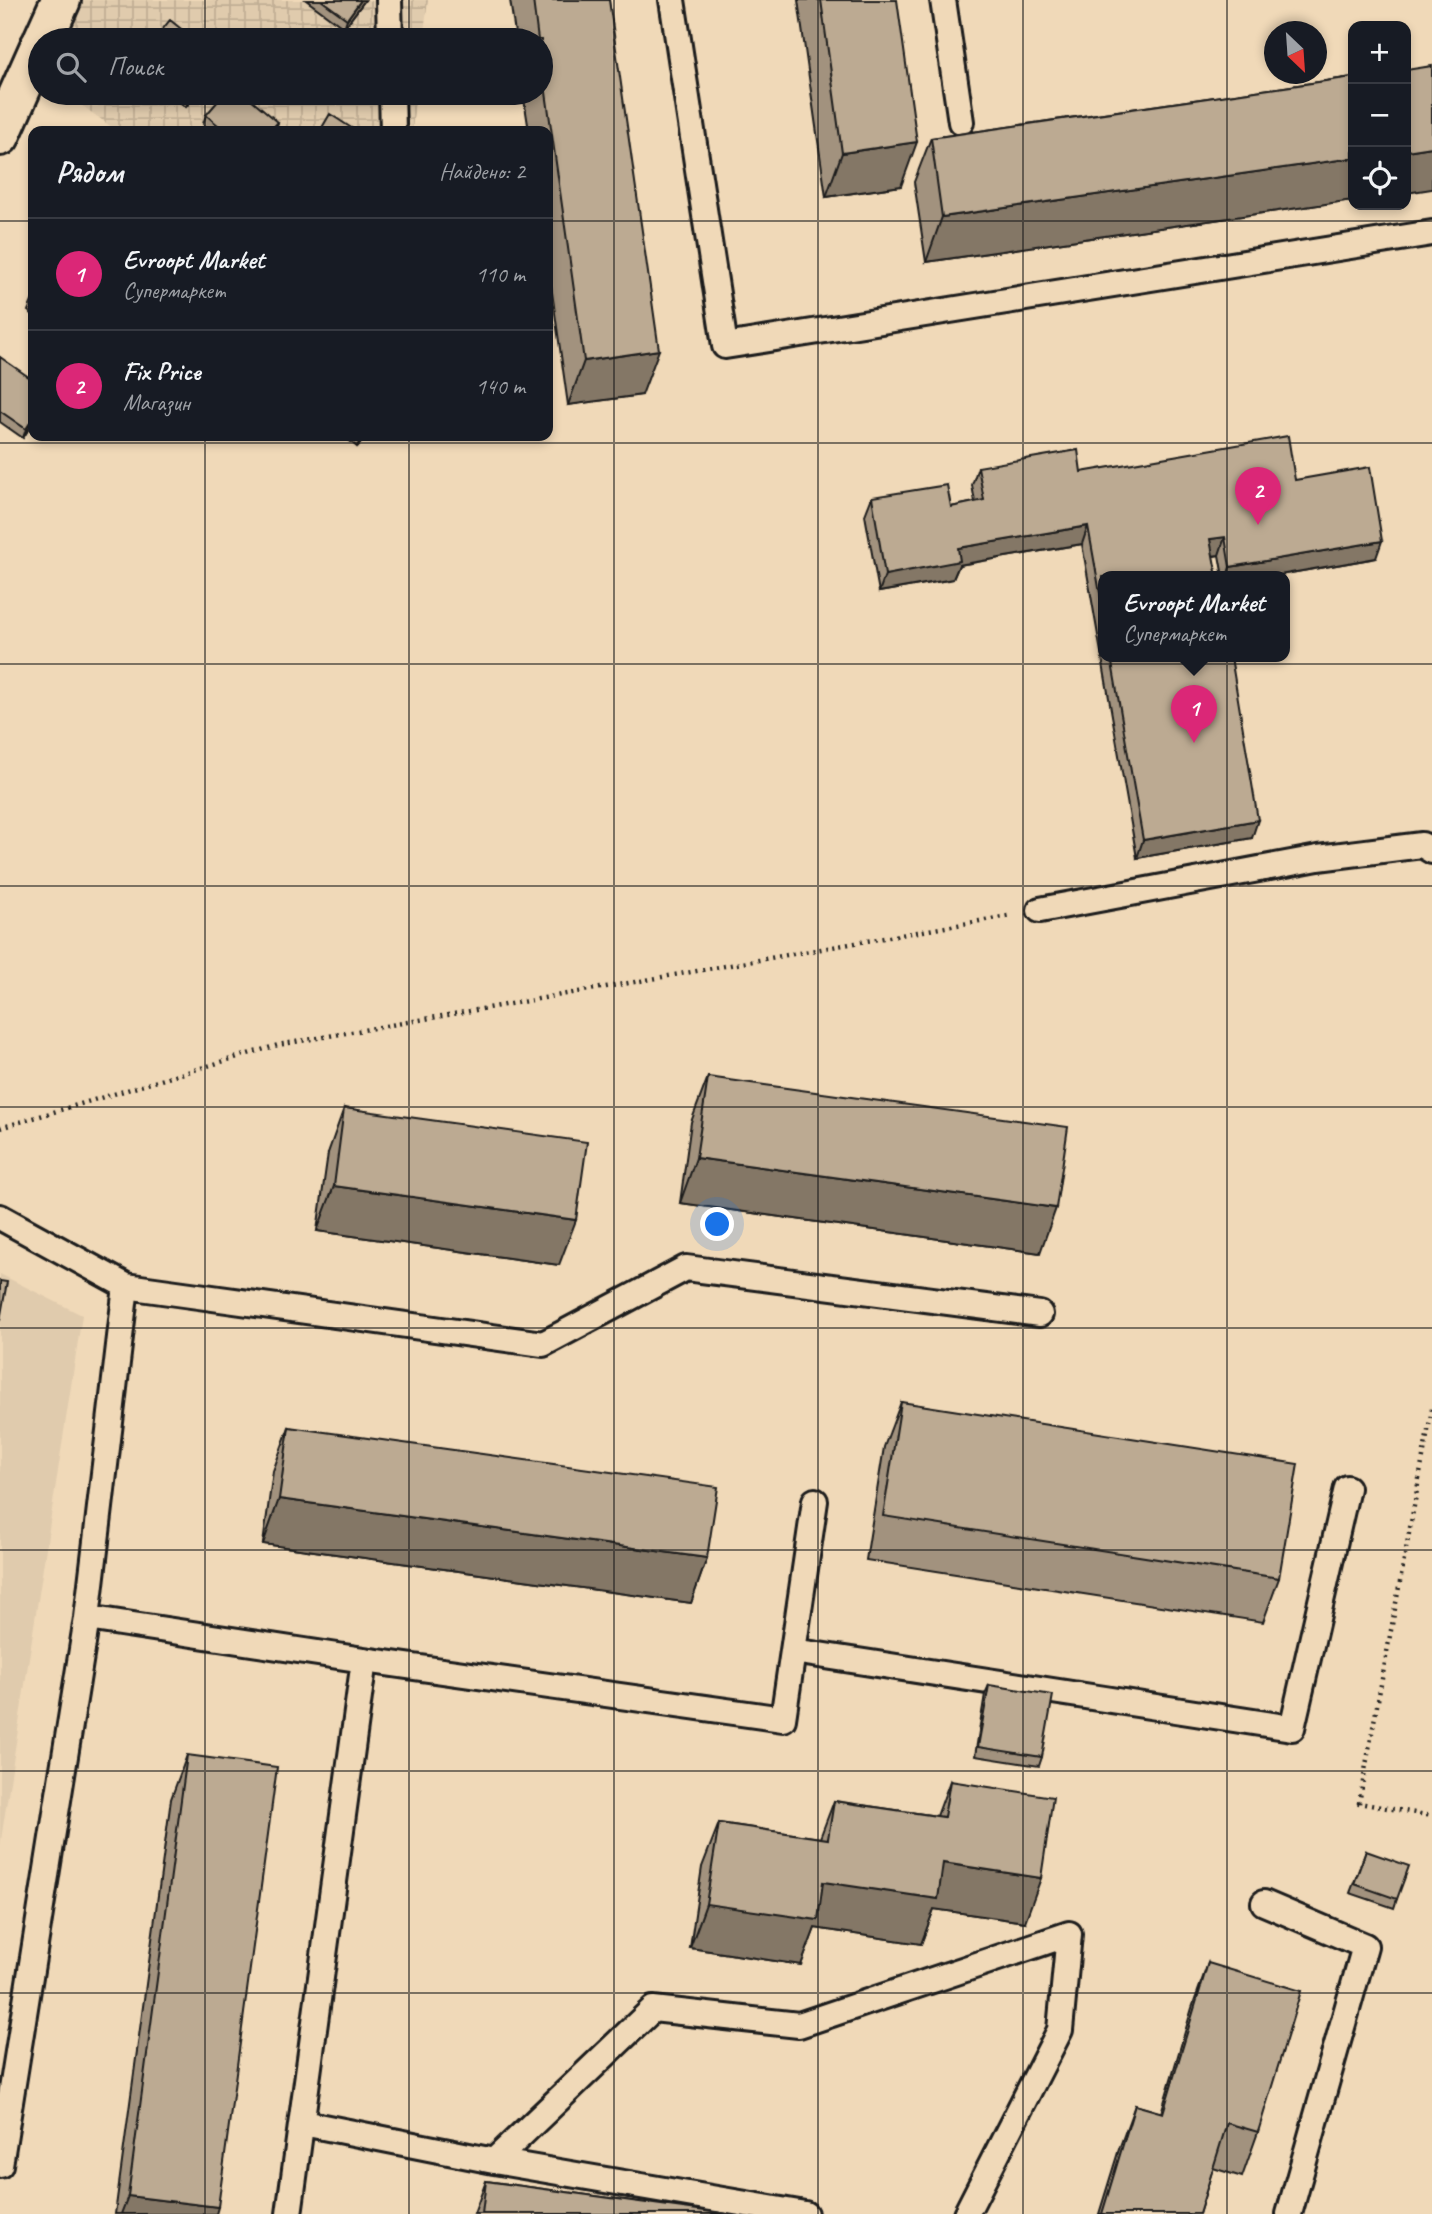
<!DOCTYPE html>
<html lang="ru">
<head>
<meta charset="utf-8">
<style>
	:root { --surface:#171b24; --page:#20242c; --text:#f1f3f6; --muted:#9ea1a6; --line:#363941; --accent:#db2777 }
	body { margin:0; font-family:Caveat,sans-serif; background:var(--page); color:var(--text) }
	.controls { position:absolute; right:21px; top:21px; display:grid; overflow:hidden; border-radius:14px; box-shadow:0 4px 10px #0003 }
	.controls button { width:63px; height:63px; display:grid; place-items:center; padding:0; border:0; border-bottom:2px solid var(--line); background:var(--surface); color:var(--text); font:35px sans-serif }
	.compass { position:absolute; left:1264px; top:21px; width:63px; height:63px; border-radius:50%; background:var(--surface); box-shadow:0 4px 10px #0003; rotate:155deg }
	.you { position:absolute; left:718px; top:1225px; width:24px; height:24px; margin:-18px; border:5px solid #fff; border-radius:50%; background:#1a73e8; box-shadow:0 0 0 10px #1a73e833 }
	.badge { display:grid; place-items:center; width:46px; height:46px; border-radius:50%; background:var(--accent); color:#fff; font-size:23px; font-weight:700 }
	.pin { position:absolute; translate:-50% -58px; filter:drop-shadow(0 2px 4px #0008) }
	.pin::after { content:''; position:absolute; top:37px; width:24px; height:21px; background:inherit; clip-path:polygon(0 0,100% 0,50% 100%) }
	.popup { position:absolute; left:1098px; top:571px; width:192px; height:91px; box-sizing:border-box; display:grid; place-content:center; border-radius:14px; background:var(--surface); filter:drop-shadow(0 2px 5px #0005); font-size:23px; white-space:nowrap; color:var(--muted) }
	.popup b { font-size:26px; color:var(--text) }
	.popup::after { content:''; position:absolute; left:50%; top:100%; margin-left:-14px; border:14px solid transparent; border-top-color:var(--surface) }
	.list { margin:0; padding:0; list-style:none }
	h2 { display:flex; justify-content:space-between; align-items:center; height:91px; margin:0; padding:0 28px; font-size:30px }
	h2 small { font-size:23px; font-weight:400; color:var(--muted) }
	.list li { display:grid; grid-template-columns:46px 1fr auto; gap:21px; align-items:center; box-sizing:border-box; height:112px; padding:0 28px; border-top:2px solid var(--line) }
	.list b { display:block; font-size:26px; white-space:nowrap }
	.list p { margin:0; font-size:23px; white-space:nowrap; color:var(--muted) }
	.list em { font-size:23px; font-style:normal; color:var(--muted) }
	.icon { flex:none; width:38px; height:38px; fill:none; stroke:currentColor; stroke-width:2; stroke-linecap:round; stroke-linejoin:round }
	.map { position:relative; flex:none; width:1432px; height:2214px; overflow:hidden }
	.search { position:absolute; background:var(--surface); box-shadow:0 4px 10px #0003; left:28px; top:28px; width:525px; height:77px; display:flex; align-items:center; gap:18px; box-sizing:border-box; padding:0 24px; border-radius:38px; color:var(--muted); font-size:26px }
	.panel { position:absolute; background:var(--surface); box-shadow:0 4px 10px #0003; left:28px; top:126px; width:525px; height:315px; border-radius:14px }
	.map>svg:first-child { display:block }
</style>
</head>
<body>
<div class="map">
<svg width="1432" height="2214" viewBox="0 0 1432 2214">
	<defs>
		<pattern id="industrial-grid" width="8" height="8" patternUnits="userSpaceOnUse" patternTransform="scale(1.75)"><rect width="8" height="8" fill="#e0cbad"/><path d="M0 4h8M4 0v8" fill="none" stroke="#c0ae94"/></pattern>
	</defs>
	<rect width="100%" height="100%" fill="#f0d9b8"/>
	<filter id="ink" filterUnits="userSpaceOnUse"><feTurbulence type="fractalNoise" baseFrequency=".0143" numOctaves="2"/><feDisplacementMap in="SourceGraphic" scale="14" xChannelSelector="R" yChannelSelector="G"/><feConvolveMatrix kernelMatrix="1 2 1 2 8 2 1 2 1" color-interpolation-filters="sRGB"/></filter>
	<g filter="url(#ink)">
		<path fill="#e0cbad" d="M0 1274 82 1315 0 1846Z"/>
		<path fill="url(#industrial-grid)" d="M78 0H428L423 40H61Z
			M65 93H416L412 131H117Z"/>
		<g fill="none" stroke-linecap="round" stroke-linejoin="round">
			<g stroke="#1c1c1c" stroke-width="30">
				<path id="service" d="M389 0 390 40
					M672 0 725 346 1432 233
					M943 0 961 122
					M392 93 393 131
					M1040 910 1318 858 1422 845 1432 851
					M0 1217 126 1286
					M87 1618 364 1660 783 1719 815 1501
					M793 1651 1292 1728 1347 1488
					M1264 1903 1365 1946 1289 2214
					M303 2123 494 2161 805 2214
					M494 2161 653 2009 799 2025 1069 1934 1060 2030 966 2214
					M0 2165 87 1618 126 1286 543 1344 686 1268 1040 1314
					M289 2214 364 1660"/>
			</g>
			<g stroke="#1c1c1c" stroke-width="44">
				<path id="minor" d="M43 40 61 0
					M0 136 40 46"/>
			</g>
			<path stroke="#1c1c1c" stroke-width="4.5" stroke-dasharray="2 5" stroke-linecap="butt" d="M0 1128 278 1045 1008 916
				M1432 1409 1359 1803 1432 1816"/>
			<use href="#service" stroke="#f0d9b8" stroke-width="24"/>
			<use href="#minor" stroke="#f0d9b8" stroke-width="38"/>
		</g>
		<path fill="#a2927e" stroke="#1c1c1c" stroke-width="2" d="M306 0H365L344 28Z
			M510 0H609L642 395 568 405 548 264V131H529L523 93H541V40H516Z
			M798 0H897L901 186 826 197Z
			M1353 77V200L926 262 914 182 931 138Z
			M168 93H197L186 107Z
			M206 115 278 122 275 131H211L203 124Z
			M33 299V315L28 311Z
			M0 357 33 422 23 438 0 422Z
			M344 436H367L357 447Z
			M978 467 1081 472 1295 480 1376 558 1268 577H1223L1219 555 1103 577V657H1231L1252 838 1137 858 1082 544 959 565 953 579 879 592 865 515 872 497 951 507 975 502 972 485Z
			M708 1077 1040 1253 680 1203 691 1122Z
			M344 1108 559 1265 317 1231 328 1153Z
			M901 1402 1279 1578 1263 1622 866 1560 884 1447Z
			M289 1427 707 1558 691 1603 263 1544 273 1471Z
			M989 1685 1042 1757 1039 1766 975 1756 985 1694Z
			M187 1755 216 2214H115L171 1799Z
			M950 1781 1025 1922 934 1909 921 1944 815 1928 801 1965 690 1948 702 1867 719 1823 820 1838 834 1801 937 1816Z
			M1366 1851 1397 1899 1394 1908 1350 1893Z
			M1208 1963 1258 2132 1242 2177 1213 2168 1199 2214H1099L1119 2149 1135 2105 1161 2113 1192 2008Z
			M486 2181 727 2214H474Z"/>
		<path fill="#847766" stroke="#1c1c1c" stroke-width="2" d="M361 0H365L344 28 347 19Z
			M193 93H197L186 107 189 98Z
			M278 122 275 131H270Z
			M917 142 901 186 826 197 842 153Z
			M1432 147V189L1406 193V151Z
			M1353 158V200L926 262 942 217Z
			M659 350 642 395 568 405 584 361Z
			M33 418V422L23 438 26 429Z
			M362 436H367L357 447 361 438Z
			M1088 526 1082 544 959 565 953 579 879 592 885 575 958 548Z
			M1225 537 1219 555 1204 557 1210 539Z
			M1382 541 1376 558 1268 577H1227L1230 567Z
			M1258 820 1252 838 1137 858 1143 840Z
			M696 1158 1056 1208 1040 1253 680 1203Z
			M334 1186 576 1220 559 1265 317 1231Z
			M279 1499 707 1558 691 1603 263 1544Z
			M943 1863 1041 1878 1025 1922 934 1909 921 1944 815 1928 801 1965 690 1948 706 1904 823 1882Z
			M128 2196 218 2207 216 2214H121Z"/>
		<path fill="#bcaa92" stroke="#1c1c1c" stroke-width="2" d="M321 0H361L347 19Z
			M533 0H609L659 350 584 361 541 57V40H538Z
			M821 0H897L917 142 842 153Z
			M170 20 195 40H154Z
			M1432 66V147L1406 151V70Z
			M1353 77V158L942 217 931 138Z
			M183 93H193L189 98Z
			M225 93H244L278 122 270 131H225L206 115Z
			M330 114 356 131H320Z
			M0 357 33 380V418L26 429 0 411Z
			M1288 436 1295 480 1370 467 1382 541 1230 567 1225 537 1210 539 1217 577H1103V610L1088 526 958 548 960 561 885 575 872 497 947 485 951 507 984 500 978 467 1078 450 1081 472Z
			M1111 657H1231L1258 820 1143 840Z
			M708 1077 1068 1127 1056 1208 696 1158Z
			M344 1108 587 1142 576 1220 334 1186Z
			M0 1281 7 1282 0 1320Z
			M901 1402 1298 1464 1279 1578 883 1516Z
			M289 1427 718 1487 707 1558 279 1499Z
			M989 1685 1053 1695 1042 1757 978 1747Z
			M187 1755 277 1767 218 2207 128 2196Z
			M950 1781 1053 1797 1041 1878 943 1863 938 1899 823 1882 818 1920 706 1904 719 1823 828 1839 834 1801 944 1817Z
			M1366 1851 1409 1866 1397 1899 1354 1884Z
			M1208 1963 1301 1991 1258 2132 1227 2123 1199 2214H1102L1135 2105 1163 2113Z
			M486 2181 727 2214H482Z"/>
	</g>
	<path fill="none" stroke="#1c1c1c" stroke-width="2" stroke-opacity="0.55" d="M205 0V40M409 0V40M614 0V2214M818 0V2214M1023 0V2214M1227 0V2214M205 93V131M409 93V131M0 221H33M548 221H1432M205 436V2214M409 436V2214M0 443H1432M0 664H1432M0 886H1432M0 1107H1432M0 1328H1432M0 1550H1432M0 1771H1432M0 1993H1432"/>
</svg>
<div class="controls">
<button>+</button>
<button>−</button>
<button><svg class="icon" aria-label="locate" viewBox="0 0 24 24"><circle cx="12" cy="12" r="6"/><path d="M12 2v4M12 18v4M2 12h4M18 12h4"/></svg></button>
</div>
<svg class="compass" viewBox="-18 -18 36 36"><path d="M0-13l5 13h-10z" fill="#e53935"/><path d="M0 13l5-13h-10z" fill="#9ea1a6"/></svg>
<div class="you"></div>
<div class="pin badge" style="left:1194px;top:743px">1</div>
<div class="popup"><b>Evroopt Market</b>Супермаркет</div>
<div class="pin badge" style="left:1258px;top:525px">2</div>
<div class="search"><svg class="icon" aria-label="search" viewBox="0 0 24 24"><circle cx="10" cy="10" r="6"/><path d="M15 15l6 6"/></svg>Поиск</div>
<section class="panel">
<h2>Рядом<small>Найдено: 2</small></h2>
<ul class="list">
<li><span class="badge">1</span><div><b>Evroopt Market</b><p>Супермаркет</p></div><em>110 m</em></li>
<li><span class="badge">2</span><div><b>Fix Price</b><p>Магазин</p></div><em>140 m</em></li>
</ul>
</section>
</div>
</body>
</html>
